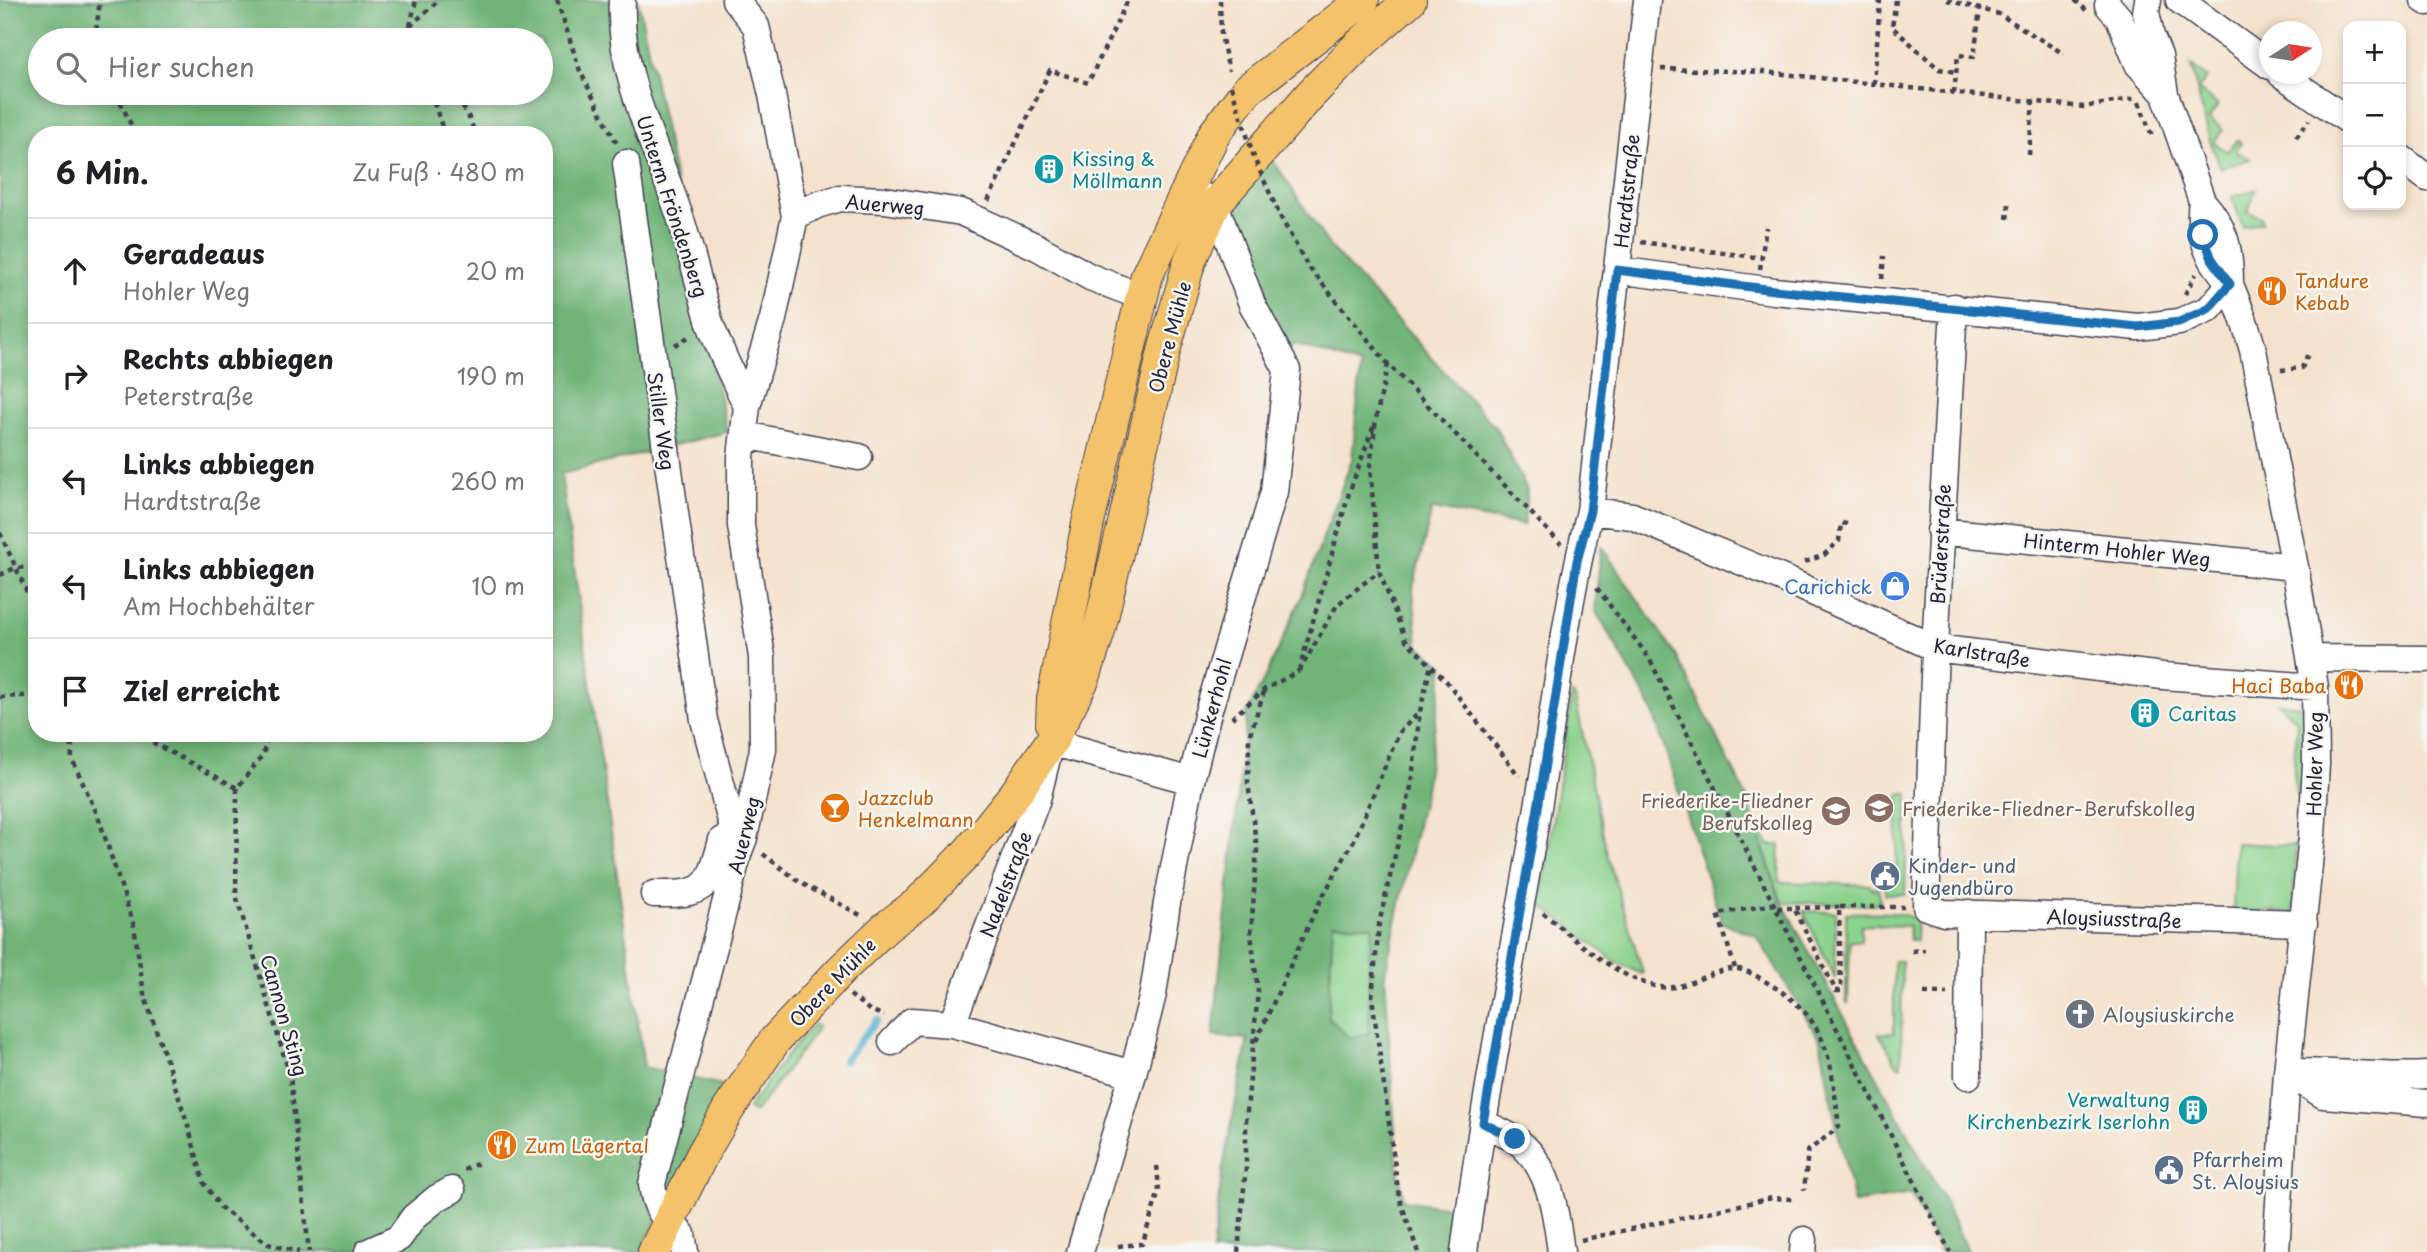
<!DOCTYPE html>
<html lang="de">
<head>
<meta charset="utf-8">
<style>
	:root { --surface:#fff; --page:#f6f6f6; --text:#202124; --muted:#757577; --line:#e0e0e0 }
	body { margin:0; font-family:"Playpen Sans",sans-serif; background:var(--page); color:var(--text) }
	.controls { position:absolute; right:21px; top:21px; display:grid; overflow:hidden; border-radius:14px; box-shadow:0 4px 10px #0003 }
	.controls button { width:63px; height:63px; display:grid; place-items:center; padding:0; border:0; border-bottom:2px solid var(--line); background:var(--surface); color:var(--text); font:35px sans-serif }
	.compass { position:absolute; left:2259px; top:21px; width:63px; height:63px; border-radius:50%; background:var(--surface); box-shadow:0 4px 10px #0003; rotate:78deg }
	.stop { position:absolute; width:21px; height:21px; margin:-16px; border:5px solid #1f6fb2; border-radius:50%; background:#fff }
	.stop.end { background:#1f6fb2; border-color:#fff; box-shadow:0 2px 7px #0008 }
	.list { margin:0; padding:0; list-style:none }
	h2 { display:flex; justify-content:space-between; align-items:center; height:91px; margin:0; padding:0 28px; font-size:30px }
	h2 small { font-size:23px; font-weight:400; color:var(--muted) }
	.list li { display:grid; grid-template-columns:46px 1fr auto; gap:21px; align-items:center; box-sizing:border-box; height:105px; padding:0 28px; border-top:2px solid var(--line) }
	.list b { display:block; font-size:26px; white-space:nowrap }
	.list p { margin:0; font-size:23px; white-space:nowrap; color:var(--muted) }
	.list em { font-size:23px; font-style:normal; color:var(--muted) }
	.icon { flex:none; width:38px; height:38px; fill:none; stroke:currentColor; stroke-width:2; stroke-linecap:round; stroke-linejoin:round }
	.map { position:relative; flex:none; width:2427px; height:1252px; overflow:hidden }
	.search { position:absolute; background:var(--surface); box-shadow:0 4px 10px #0003; left:28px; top:28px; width:525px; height:77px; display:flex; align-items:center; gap:18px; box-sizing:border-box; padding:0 24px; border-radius:38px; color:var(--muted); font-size:26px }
	.panel { position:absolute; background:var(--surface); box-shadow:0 4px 10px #0003; left:28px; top:126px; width:525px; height:616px; border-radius:28px }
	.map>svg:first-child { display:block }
</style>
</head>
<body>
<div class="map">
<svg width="2427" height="1252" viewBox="0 0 2427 1252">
	<rect width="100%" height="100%" fill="#f6f6f2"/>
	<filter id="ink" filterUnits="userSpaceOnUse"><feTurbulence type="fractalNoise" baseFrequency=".0143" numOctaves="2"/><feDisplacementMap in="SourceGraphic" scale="14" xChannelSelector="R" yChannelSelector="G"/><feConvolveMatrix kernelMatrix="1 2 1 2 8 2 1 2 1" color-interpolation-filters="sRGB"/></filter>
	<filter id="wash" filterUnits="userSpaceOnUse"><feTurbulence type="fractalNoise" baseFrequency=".00686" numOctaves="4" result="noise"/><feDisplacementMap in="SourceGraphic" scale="28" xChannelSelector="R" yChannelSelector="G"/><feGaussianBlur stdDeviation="1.57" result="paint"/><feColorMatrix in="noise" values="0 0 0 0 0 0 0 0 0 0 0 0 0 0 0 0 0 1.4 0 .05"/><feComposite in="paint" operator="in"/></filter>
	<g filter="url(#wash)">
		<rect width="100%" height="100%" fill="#f5e2cc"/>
		<path fill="#8bd28d" stroke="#567a64" stroke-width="2" d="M2191 66 2207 77 2198 90 2218 105 2209 118 2223 130 2214 142 2227 152 2237 140 2241 143 2236 151 2250 159 2221 168 2210 141Z
			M2256 189 2248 212 2261 217 2262 222 2243 227 2232 197Z
			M1572 694 1575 697 1607 854 1643 973 1642 974 1616 962 1540 904Z
			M2278 703 2302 706 2306 712 2303 806C2288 795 2296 740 2297 721Z
			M1899 794H1908L1905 894H1885V884H1892V869H1896Z
			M1759 836H1764L1768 845H1780L1779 882 1870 885 1871 888 1879 889 1880 901 1875 905 1782 902Z
			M2236 843 2296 846 2293 913 2233 910Z
			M1803 911 1836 912 1835 978Z
			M1846 913C1860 913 1903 910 1913 919 1918 923 1916 934 1916 940H1910L1909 926 1861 925V941H1850L1848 1003 1846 1001Z
			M1333 922 1373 926 1369 957V1033L1349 1038 1328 1017Z
			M1894 961H1902L1901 1066H1898L1879 1034 1894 1033Z
			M814 1024 817 1027 815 1032 755 1112 748 1109 784 1059Z"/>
		<path fill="#70b478" stroke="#496b5a" stroke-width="2" fill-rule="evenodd" d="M0 0H638L727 432 561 474 644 1067 726 1086 640 1252H0ZM40 40H541V93H40ZM37 135H544V733H37Z
			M1267 151 1330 247 1496 428 1527 490 1524 525 1432 509 1413 588 1418 645 1444 666 1425 789 1385 973 1397 1164 1404 1200 1467 1210 1461 1252H1212L1223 1167 1248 1039 1213 1036 1247 712 1267 674 1300 601 1352 459 1361 366 1296 345 1280 347 1220 210ZM1333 923 1373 926 1369 957V1033L1349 1038 1328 1017Z
			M1601 546 1676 655 1746 796 1779 897 1944 1200 1968 1252H1941L1911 1194 1854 1203 1833 1109 1820 1040 1756 935 1722 923 1651 707 1595 610Z"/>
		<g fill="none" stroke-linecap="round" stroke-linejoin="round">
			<path stroke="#54b2d2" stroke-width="7" d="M844 1061 877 1020"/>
		</g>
	</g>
	<g filter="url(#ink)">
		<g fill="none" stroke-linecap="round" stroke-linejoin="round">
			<g stroke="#423f51" stroke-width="29">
				<path id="minor" d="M622 0C618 77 658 149 681 220 692 254 700 289 710 323 720 352 734 379 747 406
					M735 0 756 26 772 95 795 216
					M2148 0 2146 12 2151 36 2159 56 2165 94 2202 201C2199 222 2202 241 2212 259 2218 269 2226 277 2231 287 2240 308 2247 328 2253 350L2295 567 2315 687 2316 764 2312 836 2287 1072 2276 1252
					M2179 0 2270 66
					M2424 0 2427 2
					M2108 5 2119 18 2138 64 2165 94
					M2281 74 2348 120
					M2401 158 2427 178
					M626 163 704 720 739 851
					M2202 201C2226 227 2230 250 2230 284
					M1617 270 1774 291 2138 327 2179 322 2209 309 2230 284
					M1954 307 1935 648 1926 907 1944 913 2304 923
					M744 435 859 457
					M1590 511 1632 516 1793 583 1935 648 2163 676 2315 687
					M1940 531 2295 567
					M2311 658 2427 659
					M654 894C706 895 709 889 722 840L734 835
					M952 1024 1037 799 1051 742 1191 781
					M892 1042 912 1021 952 1024 1133 1074
					M2287 1072 2323 1095 2427 1103
					M2287 1072C2334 1071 2380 1078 2427 1075
					M1968 1076 1969 913
					M1483 1123C1493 1128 1503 1132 1513 1138 1550 1162 1556 1212 1561 1252
					M368 1252 399 1238 414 1217 437 1198 452 1190
					M685 1252 682 1234C663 1217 655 1210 652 1184L739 851 744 838 763 749 762 657 741 526V457L747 406 773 319 795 216 817 205 840 198 885 200 961 212 1037 247 1090 277 1142 297
					M1080 1252 1133 1074 1153 994 1167 903 1191 781 1207 716 1274 492 1287 370 1252 304 1215 204 1205 197
					M1464 1252C1483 1105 1512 959 1537 813 1554 713 1565 610 1590 511L1647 0
					M1803 1252 1804 1240"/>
			</g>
			<g stroke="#423f51" stroke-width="34">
				<path id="major" d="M1052 724 1053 699 1088 523 1147 275 1214 134 1247 90 1363 0
					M654 1252 703 1153 728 1110 775 1040 841 970 885 928 918 903 969 851 1015 794 1051 742 1084 678 1099 631 1164 351 1190 260 1215 204 1310 95 1358 46 1410 0"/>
			</g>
			<path stroke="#423f51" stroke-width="4.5" stroke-dasharray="5 5" stroke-linecap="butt" d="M557 0 580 71 617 144
				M1220 0 1221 35 1229 71
				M1896 0 1892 27 1939 69 1956 72
				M1947 0 1999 14 2064 54
				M2075 0 2087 11
				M410 26 439 0
				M410 26 416 0
				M410 26 414 40
				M95 40 100 0
				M1661 69 1765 72 2084 107 2137 98
				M1874 84 1880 0
				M116 93 136 135
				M431 93 442 127 443 135
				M448 93 466 111 476 135
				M1954 93 1958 55 1974 57 1980 9
				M2139 102 2152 136
				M2296 137 2309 120
				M2029 155 2033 101
				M988 201 1050 70 1088 83 1128 0
				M1280 216 1307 265 1388 364 1561 544
				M2007 219 2009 204
				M1641 242 1762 258
				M1760 269 1766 227
				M1882 279 1884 256
				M2185 294 2196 274
				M675 345 692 335
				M1388 364 1376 418 1370 467 1379 571 1406 640 1447 682 1519 776
				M2281 370 2302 368 2308 354
				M0 533 37 614
				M1805 562 1824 555 1839 541 1841 523 1848 524
				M0 575 15 568 37 567
				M1597 588 1649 658 1950 1252
				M1304 663 1337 605 1379 571
				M1299 671 1349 493 1374 425
				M0 697 37 695
				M1232 718 1265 689 1299 671
				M71 733 72 759 98 816 134 926 144 994 187 1122 204 1183 220 1207 268 1244 299 1252
				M135 733 237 788 263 755 268 733
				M237 788 236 895 290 1076 309 1252
				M763 854 801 883 862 916
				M1777 908H1794L1836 991H1841L1839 907H1904
				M1795 908 1839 907
				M1543 913C1575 939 1618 980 1660 987 1684 991 1708 971 1732 969 1746 968 1760 978 1771 985 1831 1021 1831 1064 1839 1127L1808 1151 1804 1190
				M1912 951 1925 950
				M1735 968 1718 914 1775 904
				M1924 993H1947
				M850 995 868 1009 884 1016
				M1256 1041 1317 907 1354 840 1400 731 1420 712
				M464 1170 481 1162
				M1581 1240 1772 1198 1792 1199
				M1118 1246 1142 1244 1143 1242 1159 1191 1157 1165 1154 1164
				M1238 1252 1246 1167V1122L1258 991 1251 934 1257 849 1248 783 1249 737 1265 689
				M1418 1252 1399 1197 1372 997 1379 924 1411 787 1420 711 1431 665"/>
			<use href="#minor" stroke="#fff" stroke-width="26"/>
			<use href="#major" stroke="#f3c26a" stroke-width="32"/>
			<path stroke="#423f51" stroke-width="4.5" stroke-dasharray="5 5" stroke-linecap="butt" d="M1231 86 1255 160 1280 216"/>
		</g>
	</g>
	<g fill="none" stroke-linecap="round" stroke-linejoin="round" filter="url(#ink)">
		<path stroke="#1f6fb2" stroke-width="9" d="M1515 1139 1483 1123 1539 802 1577 561 1590 511 1617 270 1774 290 2138 327 2179 322 2208 309 2230 284 2212 259 2203 235"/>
	</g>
	<defs>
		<g id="building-disc" transform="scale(1.575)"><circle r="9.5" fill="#0f9aa8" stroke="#f6f6f2"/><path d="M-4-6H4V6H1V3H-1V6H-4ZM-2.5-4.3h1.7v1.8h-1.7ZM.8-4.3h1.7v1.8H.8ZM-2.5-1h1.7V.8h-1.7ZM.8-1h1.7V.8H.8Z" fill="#fff"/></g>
		<g id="restaurant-disc" transform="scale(1.575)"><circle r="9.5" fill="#e8710a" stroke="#f6f6f2"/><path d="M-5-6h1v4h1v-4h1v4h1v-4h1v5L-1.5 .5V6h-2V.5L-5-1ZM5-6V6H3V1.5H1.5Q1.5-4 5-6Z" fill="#fff"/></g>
		<g id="shop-disc" transform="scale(1.575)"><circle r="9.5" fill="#3f7fe0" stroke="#f6f6f2"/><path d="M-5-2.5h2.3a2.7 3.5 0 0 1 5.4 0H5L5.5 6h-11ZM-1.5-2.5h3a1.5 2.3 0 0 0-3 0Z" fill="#fff"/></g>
		<g id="bar-disc" transform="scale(1.575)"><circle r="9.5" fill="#e8710a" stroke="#f6f6f2"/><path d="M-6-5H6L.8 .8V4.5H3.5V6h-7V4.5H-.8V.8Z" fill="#fff"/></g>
		<g id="school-disc" transform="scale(1.575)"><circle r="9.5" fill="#8d6e63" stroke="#f6f6f2"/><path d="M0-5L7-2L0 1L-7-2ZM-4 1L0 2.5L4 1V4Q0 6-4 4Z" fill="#fff"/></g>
		<g id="civic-disc" transform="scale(1.575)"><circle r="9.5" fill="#5c6f8a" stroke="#f6f6f2"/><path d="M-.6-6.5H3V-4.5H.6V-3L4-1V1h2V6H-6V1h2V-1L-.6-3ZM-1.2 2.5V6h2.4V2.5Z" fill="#fff"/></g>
		<g id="church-disc" transform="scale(1.575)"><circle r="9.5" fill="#6b7280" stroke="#f6f6f2"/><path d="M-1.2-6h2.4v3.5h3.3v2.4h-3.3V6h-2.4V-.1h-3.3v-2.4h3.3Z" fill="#fff"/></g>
	</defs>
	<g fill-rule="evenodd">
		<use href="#building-disc" x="1049" y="169"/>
		<use href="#restaurant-disc" x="2272" y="291"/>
		<use href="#shop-disc" x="1895" y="586"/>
		<use href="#restaurant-disc" x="2349" y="685"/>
		<use href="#building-disc" x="2145" y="713"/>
		<use href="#bar-disc" x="835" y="808"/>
		<use href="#school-disc" x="1879" y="808"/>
		<use href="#school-disc" x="1836" y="811"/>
		<use href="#civic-disc" x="1885" y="876"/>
		<use href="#church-disc" x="2080" y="1014"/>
		<use href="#building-disc" x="2193" y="1110"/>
		<use href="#restaurant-disc" x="502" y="1145"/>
		<use href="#civic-disc" x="2169" y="1170"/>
	</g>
	<g text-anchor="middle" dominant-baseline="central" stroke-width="5" stroke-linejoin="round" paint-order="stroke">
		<g font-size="19" fill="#0d838f" stroke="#f6f6f2" text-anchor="start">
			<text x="1072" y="158">Kissing &amp;<tspan x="1072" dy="22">Möllmann</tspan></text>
			<text x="2168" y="713">Caritas</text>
			<text x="2170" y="1099" text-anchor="end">Verwaltung<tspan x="2170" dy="22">Kirchenbezirk Iserlohn</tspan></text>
		</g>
		<g font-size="19" fill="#22223b" stroke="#f6f6f2">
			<text transform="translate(1626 191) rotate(-84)">Hardtstraße</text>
			<text transform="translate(885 204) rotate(5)">Auerweg</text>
			<text transform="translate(673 206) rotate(72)">Unterm Fröndenberg</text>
			<text transform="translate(1169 337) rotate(-75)">Obere Mühle</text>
			<text transform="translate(662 421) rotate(82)">Stiller Weg</text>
			<text transform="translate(1940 544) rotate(-87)">Brüderstraße</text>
			<text transform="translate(2117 549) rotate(6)">Hinterm Hohler Weg</text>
			<text transform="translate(1982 652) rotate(9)">Karlstraße</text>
			<text transform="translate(1211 708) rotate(-75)">Lünkerhohl</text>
			<text transform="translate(2314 764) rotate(-89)">Hohler Weg</text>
			<text transform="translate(743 835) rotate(-76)">Auerweg</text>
			<text transform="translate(1005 884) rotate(-69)">Nadelstraße</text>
			<text transform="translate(2114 918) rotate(2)">Aloysiusstraße</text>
			<text transform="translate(832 982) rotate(-46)">Obere Mühle</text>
			<text transform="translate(285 1015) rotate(74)">Cannon Sting</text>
		</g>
		<g font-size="19" fill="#c56008" stroke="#f6f6f2" text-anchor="start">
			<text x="2295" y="280">Tandure<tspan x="2295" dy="22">Kebab</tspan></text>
			<text x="2326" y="685" text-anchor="end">Haci Baba</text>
			<text x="858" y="797">Jazzclub<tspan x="858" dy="22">Henkelmann</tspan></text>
			<text x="525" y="1145">Zum Lägertal</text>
		</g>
		<g font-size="19" fill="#366cbe" stroke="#f6f6f2" text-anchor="end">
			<text x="1872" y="586">Carichick</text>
		</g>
		<g font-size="19" fill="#785e54" stroke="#f6f6f2" text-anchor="end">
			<text x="1813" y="800">Friederike-Fliedner<tspan x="1813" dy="22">Berufskolleg</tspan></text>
			<text x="1902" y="808" text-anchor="start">Friederike-Fliedner-Berufskolleg</text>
		</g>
		<g font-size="19" fill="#4e5e75" stroke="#f6f6f2" text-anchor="start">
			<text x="1908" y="865">Kinder- und<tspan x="1908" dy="22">Jugendbüro</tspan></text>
			<text x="2192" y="1159">Pfarrheim<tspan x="2192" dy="22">St. Aloysius</tspan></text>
		</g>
		<g font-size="19" fill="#5b616d" stroke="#f6f6f2" text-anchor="start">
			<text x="2103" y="1014">Aloysiuskirche</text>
		</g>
	</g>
</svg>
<div class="controls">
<button>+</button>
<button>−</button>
<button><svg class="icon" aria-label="locate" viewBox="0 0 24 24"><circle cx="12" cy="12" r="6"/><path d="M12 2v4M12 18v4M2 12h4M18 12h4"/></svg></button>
</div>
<svg class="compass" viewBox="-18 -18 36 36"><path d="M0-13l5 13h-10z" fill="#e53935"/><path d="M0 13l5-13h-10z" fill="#757577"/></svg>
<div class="stop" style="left:2203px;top:235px"></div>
<div class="stop end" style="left:1515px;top:1139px"></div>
<div class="search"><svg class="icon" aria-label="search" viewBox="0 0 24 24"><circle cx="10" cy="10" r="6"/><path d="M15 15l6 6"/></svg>Hier suchen</div>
<section class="panel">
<h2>6 Min.<small>Zu Fuß · 480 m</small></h2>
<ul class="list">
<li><svg class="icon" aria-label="ahead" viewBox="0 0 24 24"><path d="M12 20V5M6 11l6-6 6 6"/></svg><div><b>Geradeaus</b><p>Hohler Weg</p></div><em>20 m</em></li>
<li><svg class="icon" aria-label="right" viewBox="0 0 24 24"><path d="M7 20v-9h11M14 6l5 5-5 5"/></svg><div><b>Rechts abbiegen</b><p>Peterstraße</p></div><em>190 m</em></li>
<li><svg class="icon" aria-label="left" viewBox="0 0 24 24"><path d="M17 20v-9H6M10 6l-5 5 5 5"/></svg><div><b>Links abbiegen</b><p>Hardtstraße</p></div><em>260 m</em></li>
<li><svg class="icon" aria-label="left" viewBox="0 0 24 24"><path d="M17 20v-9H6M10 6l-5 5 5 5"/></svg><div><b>Links abbiegen</b><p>Am Hochbehälter</p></div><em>10 m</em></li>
<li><svg class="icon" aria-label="arrive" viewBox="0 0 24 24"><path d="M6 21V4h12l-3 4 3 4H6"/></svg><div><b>Ziel erreicht</b></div></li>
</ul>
</section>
</div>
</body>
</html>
